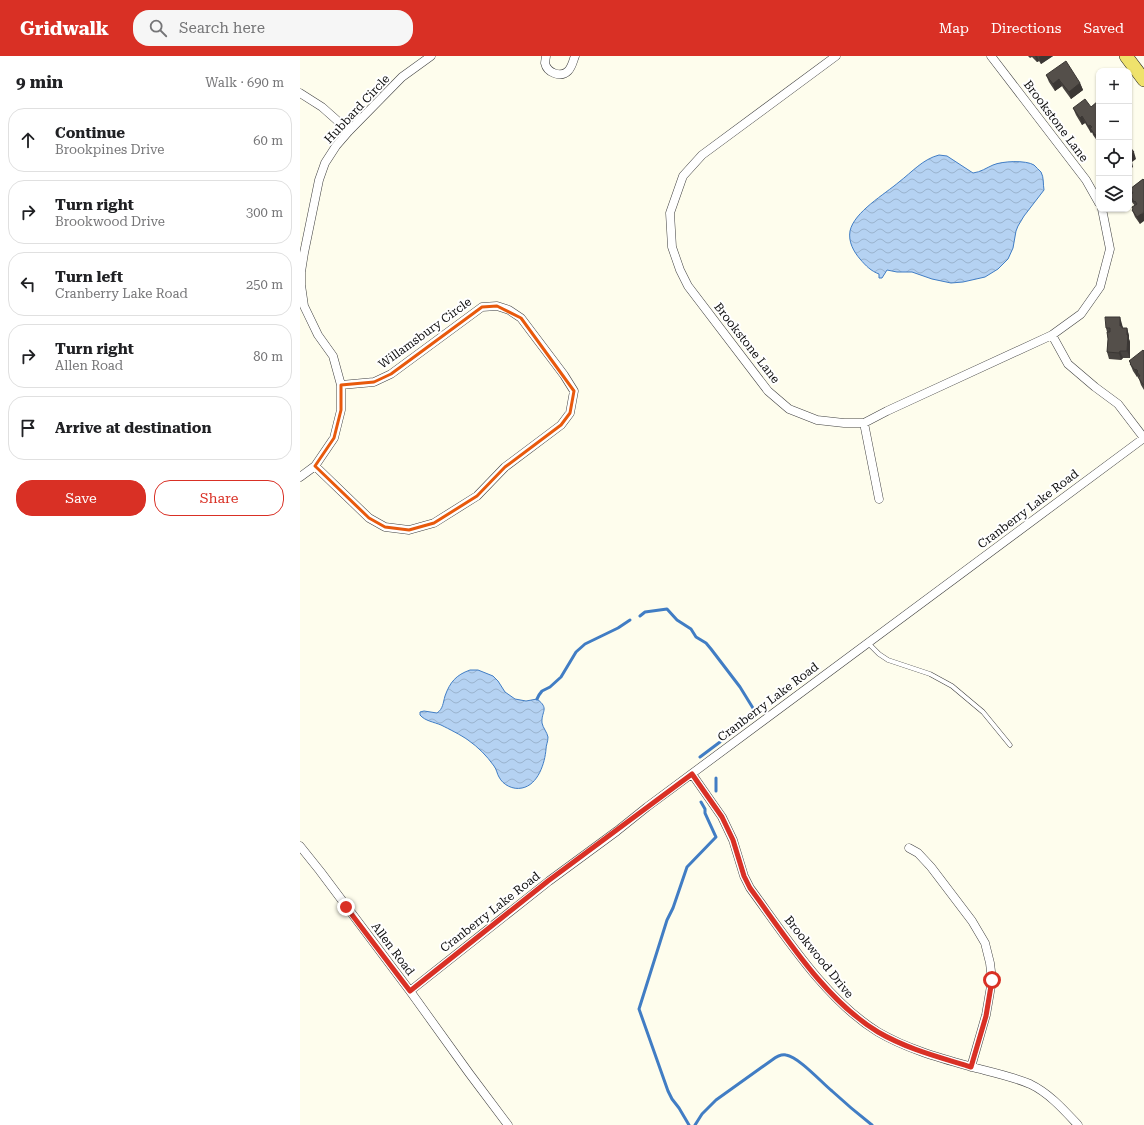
<!DOCTYPE html>
<html lang="en">
<head>
<meta charset="utf-8">
<style>
	:root { --surface:#fff; --page:#f6f6f6; --text:#202124; --muted:#757577; --line:#e0e0e0; --accent:#d93025 }
	body { margin:0; font-family:"Roboto Serif",serif; background:var(--page); color:var(--text) }
	.controls { position:absolute; right:12px; top:12px; display:grid; overflow:hidden; border-radius:8px; box-shadow:0 1px 3px #0004 }
	.controls button { width:36px; height:36px; display:grid; place-items:center; padding:0; border:0; border-bottom:1px solid var(--line); background:var(--surface); color:var(--text); font:20px sans-serif }
	.stop { position:absolute; width:12px; height:12px; margin:-9px; border:3px solid #d93025; border-radius:50%; background:#fff }
	.stop.end { background:#d93025; border-color:#fff; box-shadow:0 1px 4px #0008 }
	.list { margin:0; padding:0; list-style:none }
	h2 { display:flex; justify-content:space-between; align-items:center; height:52px; margin:0; padding:0 16px; font-size:17px }
	h2 small { font-size:13px; font-weight:400; color:var(--muted) }
	.list li { display:grid; grid-template-columns:26px 1fr auto; gap:12px; align-items:center; box-sizing:border-box; height:64px; margin:0 8px 8px; padding:0 8px; border:1px solid var(--line); border-radius:16px }
	.list b { display:block; font-size:15px; white-space:nowrap }
	.list p { margin:0; font-size:13px; white-space:nowrap; color:var(--muted) }
	.list em { font-size:13px; font-style:normal; color:var(--muted) }
	.actions { display:flex; gap:8px; padding:12px 16px }
	.actions a { flex:1; padding:9px 0; border:1px solid var(--accent); border-radius:16px; text-align:center; font-size:14px; color:var(--accent) }
	.actions .main { background:var(--accent); color:#fff }
	.icon { flex:none; width:22px; height:22px; fill:none; stroke:currentColor; stroke-width:2; stroke-linecap:round; stroke-linejoin:round }
	.map { position:relative; flex:none; width:844px; height:1069px; overflow:hidden }
	header { display:flex; align-items:center; gap:24px; box-sizing:border-box; height:56px; padding:0 20px; background:var(--accent); color:#fff }
	header strong { font-size:19px }
	nav { display:flex; gap:22px; margin-inline-start:auto; font-size:14px }
	.search { width:280px; height:36px; background:var(--page); display:flex; align-items:center; gap:10px; box-sizing:border-box; padding:0 14px; border-radius:16px; color:var(--muted); font-size:15px }
	main { display:flex }
	aside { flex:1; background:var(--surface) }
	.map>svg:first-child { display:block }
</style>
</head>
<body>
<header>
<strong>Gridwalk</strong>
<div class="search"><svg class="icon" aria-label="search" viewBox="0 0 24 24"><circle cx="10" cy="10" r="6"/><path d="M15 15l6 6"/></svg>Search here</div>
<nav><a>Map</a><a>Directions</a><a>Saved</a></nav>
</header>
<main>
<aside>
<h2>9 min<small>Walk · 690 m</small></h2>
<ul class="list">
<li><svg class="icon" aria-label="ahead" viewBox="0 0 24 24"><path d="M12 20V5M6 11l6-6 6 6"/></svg><div><b>Continue</b><p>Brookpines Drive</p></div><em>60 m</em></li>
<li><svg class="icon" aria-label="right" viewBox="0 0 24 24"><path d="M7 20v-9h11M14 6l5 5-5 5"/></svg><div><b>Turn right</b><p>Brookwood Drive</p></div><em>300 m</em></li>
<li><svg class="icon" aria-label="left" viewBox="0 0 24 24"><path d="M17 20v-9H6M10 6l-5 5 5 5"/></svg><div><b>Turn left</b><p>Cranberry Lake Road</p></div><em>250 m</em></li>
<li><svg class="icon" aria-label="right" viewBox="0 0 24 24"><path d="M7 20v-9h11M14 6l5 5-5 5"/></svg><div><b>Turn right</b><p>Allen Road</p></div><em>80 m</em></li>
<li><svg class="icon" aria-label="arrive" viewBox="0 0 24 24"><path d="M6 21V4h12l-3 4 3 4H6"/></svg><div><b>Arrive at destination</b></div></li>
</ul>
<div class="actions"><a class="main">Save</a><a>Share</a></div>
</aside>
<div class="map">
<svg width="844" height="1069" viewBox="0 0 844 1069">
	<defs>
		<pattern id="water-waves" width="16" height="10" patternUnits="userSpaceOnUse"><rect width="16" height="10" fill="#b5d2f2"/><path d="M0 5q4-4 8 0t8 0" fill="none" stroke="#9ab3ce"/></pattern>
	</defs>
	<rect width="100%" height="100%" fill="#fefded"/>
	<path fill="url(#water-waves)" stroke="#417dc4" d="M639 99 647 100 673 117C681 116 686 112 693 109 702 105 726 104 734 109 736 111 739 114 741 116 744 121 743 129 744 134L724 160 718 170 716 175 713 192 708 203 698 213 685 221 663 226 651 227 632 223 612 216H597L587 214 582 222H579V218C571 215 566 210 560 203 554 196 548 186 550 175 554 156 585 138 599 126 612 116 623 103 639 99Z
		M170 614H178L193 620 198 625 205 636 215 643 226 645 237 643C250 653 241 655 242 667 243 672 247 676 248 681 248 686 246 689 246 693 245 707 238 729 222 732 213 734 203 729 199 721 197 718 197 714 194 710 187 700 178 691 168 684 161 679 149 673 141 669 134 666 125 665 120 659V656L124 655 137 657C143 653 143 647 145 640 150 626 156 619 170 614Z"/>
	<g fill="none" stroke-linecap="round" stroke-linejoin="round">
		<path stroke="#417dc4" stroke-width="3" d="M340 560 345 556 367 553 377 564 391 573 396 581 406 587 411 593 440 631 456 657 428 679
			M237 643 239 639 242 635 250 631 261 621 276 596 285 588 318 572 330 564
			M400 701 420 686
			M416 722V735
			M389 1069 379 1052 372 1043 368 1035 339 953 367 864 373 852 387 811 416 781 405 757V753L401 746
			M395 1069 402 1058 416 1044 472 1004C476 1001 481 998 486 999 499 1001 522 1027 532 1035 545 1047 558 1058 572 1069"/>
		<g stroke="#404040" stroke-width="5">
			<path id="service" d="M568 587 579 598 588 604 630 618 652 630 683 656 710 689"/>
		</g>
		<g stroke="#404040" stroke-width="9">
			<path id="minor" d="M246 0C246 1 245 6 245 7 247 17 261 22 268 15 272 11 273 5 275 0
				M536 0 402 99 383 120 370 157 372 191 380 214 388 230 468 335 489 353 517 364 544 367H564L587 355 752 279 781 258 800 231 810 193 802 153
				M691 0 786 124 799 147
				M0 37 22 51 49 75
				M752 279 768 308 795 331 818 348 844 382
				M564 367 579 443
				M15 410 69 462 85 471 109 474 134 467 177 440 205 411 261 369 270 357 274 335 264 319 221 262 209 254 197 250 182 251 91 318 74 326 41 329
				M0 421 15 410 34 382 41 354V329L33 300 18 279 4 250 1 229V216L4 197 19 124 25 107 36 90 49 75 102 21 131 0
				M392 718 422 761 433 784 444 820 450 832C486 881 526 944 578 976 607 993 640 1002 672 1011 691 1016 711 1020 730 1028 749 1037 764 1054 778 1069
				M0 790 20 815 110 935 169 1017 208 1069
				M609 792 618 797 631 811 672 865 685 887 690 907 692 924 686 959 671 1011
				M110 935 249 825 317 775 347 751 844 382"/>
		</g>
		<g stroke="#1e1e1e" stroke-width="14">
			<path id="primary" d="M826 0 844 24"/>
		</g>
		<use href="#service" stroke="#fff" stroke-width="4"/>
		<use href="#minor" stroke="#fff" stroke-width="8"/>
		<use href="#primary" stroke="#efe26c" stroke-width="13"/>
	</g>
	<path fill="#484440" d="M728 0H753L741 8 739 5 737 6 732 1 730 2Z
		M746 19 780 27 783 34 771 43 763 32 762 30 755 35 749 26Z
		M799 46V85L798 86 793 79 792 76 791 77 785 67 782 69 776 59 773 52 791 51Z
		M843 123 840 168 835 161 832 154 833 153 832 151 835 150 832 146 830 139 832 138 830 133Z
		M822 268 823 272H827L829 280V283L830 286V302H823L821 304 809 303 807 296 808 283 807 276 806 272Z
		M844 295V334L841 329 838 320 837 321 833 315 829 305Z"/>
	<path fill="#3b3734" d="M735 0H737L739 5 737 6Z
		M741 0H753L741 8 739 1Z
		M759 23 762 30 755 35 753 28Z
		M780 27 783 34 771 43 769 36Z
		M782 60 785 67 782 69 780 62Z
		M790 69 792 74 790 72 792 76 791 77 788 70Z
		M797 78 799 84V85L798 86 795 79Z
		M834 96 836 103 832 106 833 111 829 114V99Z
		M844 156V165L840 168 837 161Z
		M820 261 822 268V271L825 277 820 270Z
		M827 272 829 280V283L830 286V302L827 295Z
		M820 295 823 302 821 304 819 297Z
		M836 313 838 320 837 321 835 314Z"/>
	<path fill="#544f4a" stroke="#3b3734" d="M766 5 780 27 769 36 760 25 759 23 753 28 746 19Z
		M785 43 791 51 798 45 799 46V80L797 78 795 79 790 72 792 71 790 69 788 70 782 60 780 62 773 52Z
		M829 90 834 96 829 99Z
		M843 123 844 124V156L837 161 832 154 833 153 832 151 837 148 835 145 834 146 830 139 833 137 830 133Z
		M805 261H820V270H822V272H827V279H828L827 295H820L819 297 807 296 808 283 807 276H810V272H806Z
		M843 294 844 295V329L842 327 838 321 840 320 837 316 838 315 836 313 835 314 830 308 831 307 829 305Z"/>
	<g fill="none" stroke-linecap="round" stroke-linejoin="round">
		<path stroke="#d93025" stroke-width="5" d="M46 851 110 935 248 825 392 718 422 761 433 784 444 820 450 832C486 881 525 944 578 976 607 993 639 1001 671 1011L686 960 692 924"/>
	</g>
	<path fill="none" stroke="#e8590c" stroke-width="3" stroke-linejoin="round" d="M197 250 221 262 274 335 270 357 261 369 205 411 177 440 134 467 109 474 85 471 69 462 15 410 34 382 41 354V329L74 326 91 318 182 251Z"/>
	<g text-anchor="middle" dominant-baseline="central" stroke-width="4" stroke-linejoin="round" paint-order="stroke">
		<g font-size="12" fill="#0d0d0d" stroke="#fff">
			<text transform="translate(57 53) rotate(-47)">Hubbard Circle</text>
			<text transform="translate(756 65) rotate(53)">Brookstone Lane</text>
			<text transform="translate(125 277) rotate(-36)">Willamsbury Circle</text>
			<text transform="translate(447 287) rotate(52)">Brookstone Lane</text>
			<text transform="translate(728 453) rotate(-37)">Cranberry Lake Road</text>
			<text transform="translate(468 646) rotate(-37)">Cranberry Lake Road</text>
			<text transform="translate(190 856) rotate(-38)">Cranberry Lake Road</text>
			<text transform="translate(93 893) rotate(53)">Allen Road</text>
			<text transform="translate(519 901) rotate(51)">Brookwood Drive</text>
		</g>
	</g>
</svg>
<div class="controls">
<button>+</button>
<button>−</button>
<button><svg class="icon" aria-label="locate" viewBox="0 0 24 24"><circle cx="12" cy="12" r="6"/><path d="M12 2v4M12 18v4M2 12h4M18 12h4"/></svg></button>
<button><svg class="icon" aria-label="layers" viewBox="0 0 24 24"><path d="M12 4l9 5-9 5-9-5zM3 14l9 5 9-5"/></svg></button>
</div>
<div class="stop" style="left:692px;top:924px"></div>
<div class="stop end" style="left:46px;top:851px"></div>
</div>
</main>
</body>
</html>
